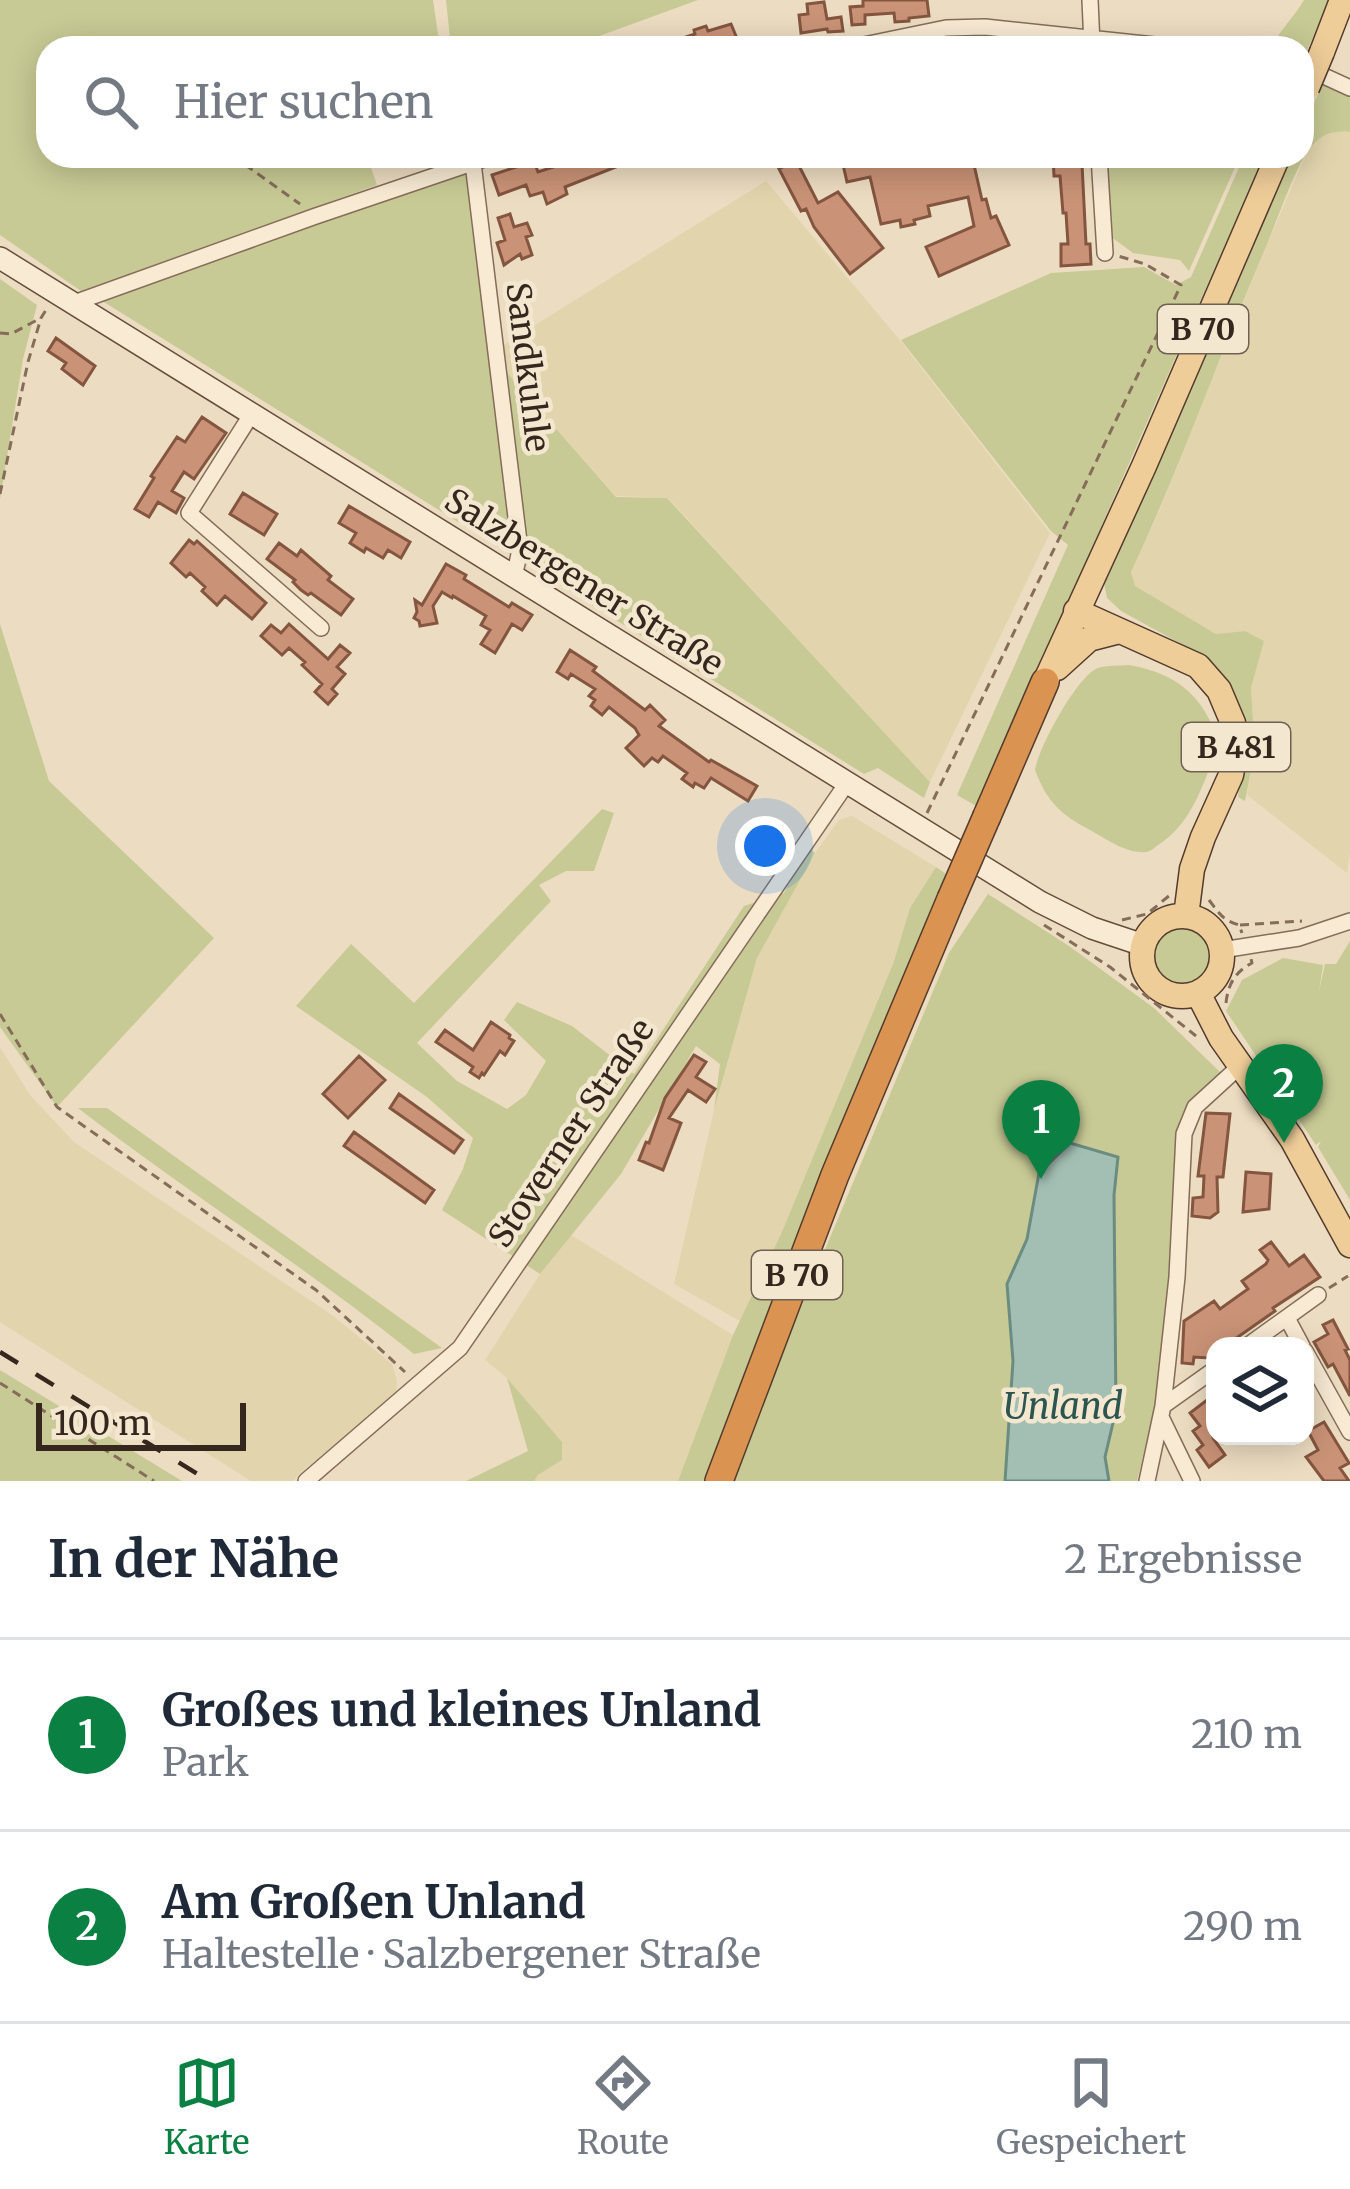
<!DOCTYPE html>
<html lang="de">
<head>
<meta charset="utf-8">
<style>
	:root { --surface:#fff; --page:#f6f6f7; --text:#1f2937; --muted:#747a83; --line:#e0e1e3; --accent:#0b8043 }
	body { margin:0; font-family:Merriweather,serif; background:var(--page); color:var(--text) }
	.controls { position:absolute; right:36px; bottom:36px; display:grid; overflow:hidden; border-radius:24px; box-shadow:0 6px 30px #0003 }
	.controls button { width:108px; height:108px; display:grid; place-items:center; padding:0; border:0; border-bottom:3px solid var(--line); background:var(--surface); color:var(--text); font:60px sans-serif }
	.scale { position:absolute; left:36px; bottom:30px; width:210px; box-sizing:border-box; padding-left:12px; border:6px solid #35271d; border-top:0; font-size:33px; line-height:42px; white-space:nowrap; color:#35271d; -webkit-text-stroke:9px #f4e7d0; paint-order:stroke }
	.you { position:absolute; left:765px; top:846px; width:42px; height:42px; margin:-30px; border:9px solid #fff; border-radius:50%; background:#1a73e8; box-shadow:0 0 0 18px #1a73e833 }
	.badge { display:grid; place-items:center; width:78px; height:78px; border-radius:50%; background:var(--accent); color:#fff; font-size:39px; font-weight:700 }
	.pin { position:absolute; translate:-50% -99px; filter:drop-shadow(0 3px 6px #0008) }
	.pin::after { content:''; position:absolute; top:63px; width:42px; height:36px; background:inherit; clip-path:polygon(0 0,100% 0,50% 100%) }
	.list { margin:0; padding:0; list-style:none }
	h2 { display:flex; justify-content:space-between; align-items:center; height:156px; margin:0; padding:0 48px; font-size:51px }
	h2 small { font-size:39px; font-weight:400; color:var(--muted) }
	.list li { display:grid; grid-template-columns:78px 1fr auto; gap:36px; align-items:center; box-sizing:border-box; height:192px; padding:0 48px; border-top:3px solid var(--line) }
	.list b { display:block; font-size:45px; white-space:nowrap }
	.list p { margin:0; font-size:39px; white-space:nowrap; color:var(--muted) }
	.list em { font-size:39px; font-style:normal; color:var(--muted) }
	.icon { flex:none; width:66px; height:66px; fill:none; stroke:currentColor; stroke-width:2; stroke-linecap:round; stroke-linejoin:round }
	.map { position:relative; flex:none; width:1350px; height:1481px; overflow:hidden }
	.search { position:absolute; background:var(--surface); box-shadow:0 6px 30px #0003; left:36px; right:36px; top:36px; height:132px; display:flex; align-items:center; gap:30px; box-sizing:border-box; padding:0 42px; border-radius:36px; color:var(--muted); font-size:45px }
	.sheet { height:540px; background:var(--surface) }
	nav { display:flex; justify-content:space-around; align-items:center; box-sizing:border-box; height:168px; border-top:3px solid var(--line); background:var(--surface); font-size:33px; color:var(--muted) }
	nav a { display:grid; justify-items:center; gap:6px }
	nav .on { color:var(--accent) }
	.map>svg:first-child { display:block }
</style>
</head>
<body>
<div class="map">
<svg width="1350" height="1481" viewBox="0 0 1350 1481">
	<rect width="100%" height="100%" fill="#ecdcc1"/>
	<path fill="#e2d5ae" d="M1337 131 1350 132V853L1347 873 1247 795 1255 751 1251 688 1263 641 1245 631 1216 634 1134 586 1131 572 1160 509 1254 275 1307 152 1323 135Z
		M766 181 899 339 1050 533 930 782 668 498 616 496 502 367 500 347Z
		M852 816 936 867 910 908 893 964 781 1234 740 1321 674 1284 714 1110 757 958 815 853 839 820Z
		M0 1047 30 1095 74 1142 332 1315 392 1364 397 1381 396 1397 302 1471 293 1481H251L0 1322Z
		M571 1235 733 1335 678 1481H534L538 1475 562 1460 561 1442 507 1378 485 1360 540 1274Z"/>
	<path fill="#c8ca95" d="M0 0H433L440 48H48V156H367L377 185 81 291 0 235Z
		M446 0H698L591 39 541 38 451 48Z
		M1304 0H1330L1304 57 1302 48 1272 46C1281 29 1294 17 1304 0Z
		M1322 85 1350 94V132C1332 130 1322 134 1310 148 1295 167 1276 224 1265 249 1219 356 1181 466 1131 572L1135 586 1216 634 1245 631 1264 641 1251 688 1255 751 1245 801 1238 797 1246 751 1196 652 1121 611 1107 598 1104 583 1107 565 1290 156H1302V130Z
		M1104 156H1240L1189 271 1180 260 1133 253 1110 236Z
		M1244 156H1264L978 807 957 795 1068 545 1051 531 901 340 1051 273 1144 267 1176 285 1191 277Z
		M466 170 509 509 502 367 616 497 667 498 930 782 924 798 878 768 864 774 99 299Z
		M0 279 37 305 23 359 0 499Z
		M0 624 49 781 214 938 57 1107 0 1027Z
		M1129 665C1179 674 1204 697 1219 743 1204 781 1194 822 1158 845 1152 850 1149 853 1141 852 1125 852 1104 838 1090 830 1060 814 1047 802 1035 770 1039 747 1077 676 1098 668 1106 665 1121 666 1129 665Z
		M602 809 614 813 594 871H566L539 885 551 901 417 1043 457 1081 507 1109 526 1095 546 1061 504 1020 517 1002 572 1026 634 1074 744 906 784 893 810 848 815 853 757 958 714 1110 720 1064 696 1046 621 1174 540 1274 442 1210 463 1169 473 1138 427 1097 296 1006 351 944 414 1003Z
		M936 867 949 876 712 1481H678L733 1335 781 1234 893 964 910 908Z
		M988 894 1069 946 1154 1008 1221 1073 1183 1113 1176 1147 1165 1349 1159 1389 1137 1481H733L763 1398 949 953Z
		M1150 956a32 32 0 1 1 64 0a32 32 0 1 1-64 0Z
		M1350 941V1200L1318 1147 1321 1141 1316 1145 1226 1011 1242 980 1283 958 1323 965 1319 991 1325 964H1336Z
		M78 1108H107L442 1348 414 1354C306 1267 188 1193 78 1108Z
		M0 1370 182 1481H0Z
		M507 1378 562 1442V1460L538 1475 534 1481H466L528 1451Z"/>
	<path fill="#a3bfb4" stroke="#6b8c81" stroke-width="3" d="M1070 1143 1118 1157 1114 1195 1116 1410 1105 1457 1109 1481H1005L1013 1361 1007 1284 1027 1239 1039 1173Z"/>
	<path fill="#ca9377" stroke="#84553f" stroke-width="3" d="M863 0H927L929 16 909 18V21L895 22 894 13 865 15V24L852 25 850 7 863 6Z
		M824 2 827 19 841 17 843 31 828 32 827 29 801 33 799 15 808 14 807 4Z
		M731 24 741 48H683L680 39 695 34 694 30 706 26 708 31Z
		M564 156H617L621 165 565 187 567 194 547 204 543 192 530 196 526 185 499 195 492 175 534 161 538 172 566 163Z
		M841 156H972L982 200 986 199 991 218 996 216 1009 245 939 276 926 247 974 226 968 197 928 206 930 216 914 220 915 224 901 227 900 220 881 224 870 177 847 182Z
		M1053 156H1075V165L1082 164 1086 244H1090L1091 264 1061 266V244H1068L1066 213H1063L1060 176H1054Z
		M796 160 818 203 838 192 883 248 850 274 814 227 806 209 801 211 779 169Z
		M510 214 514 227 527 223 532 235 526 237 532 255 522 259 520 254 504 265 497 243 505 240 498 218Z
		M56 338 95 366 83 385 62 369 66 363 48 351Z
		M202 417 226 433 194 479 184 472 172 491 184 498 176 513 158 502 149 517 135 509 154 478 151 476 177 437 185 442Z
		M243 493 277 514 264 535 230 514Z
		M349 506 410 542 401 558 388 550 383 558 366 548 364 552 350 543 356 533 339 523Z
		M189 540 194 544 197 541 266 603 252 619 225 596 217 605 202 591 205 587 190 573 186 577 171 563Z
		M279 543 297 556 301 550 331 576 328 580 353 599 341 615 311 593 308 595 301 590 293 582 295 580 267 559Z
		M446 564 466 575 464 579 509 607 512 603 532 615 522 630 512 624 495 653 481 644 490 630 481 625 486 616 453 596 452 598 442 592 433 606 437 623 420 626 419 621 414 618 417 612 415 600 422 605Z
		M289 624 328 659 340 645 350 653 337 667 345 674 332 689 337 694 328 704 315 692 322 684 302 665 305 662 289 648 282 655 261 636 271 625 281 633Z
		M570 650 596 667 593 671 645 710 650 705 665 720 659 726 709 762 711 760 757 786 748 801 711 778 704 788 695 783 693 787 682 779 687 773 663 756 658 762 652 758 644 766 626 748 639 735 635 728 609 707 602 715 591 706 595 700 589 696 595 689 571 674 568 679 557 672Z
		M491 1022 510 1035 509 1038 514 1041 505 1055 500 1051 484 1075 482 1073 479 1078 470 1072 473 1067 466 1062 436 1042 445 1030 473 1050Z
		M694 1055 706 1062 696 1077 715 1089 706 1102 688 1090 669 1118 681 1123 663 1170 639 1160 646 1142 649 1143 665 1098Z
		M359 1056 385 1080 348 1118 323 1094Z
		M399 1094 463 1140 454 1153 390 1108Z
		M1206 1113 1230 1114 1223 1177H1217L1218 1212 1210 1218 1192 1216 1193 1198 1203 1197 1204 1176H1198Z
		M354 1132 434 1190 425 1203 344 1146Z
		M1246 1172 1271 1174 1269 1209 1243 1212Z
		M1271 1242 1289 1266 1304 1255 1320 1277 1273 1308 1275 1311 1225 1346H1215V1354L1209 1358 1194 1357 1193 1364 1182 1363 1184 1321 1214 1301 1220 1309 1248 1289 1242 1281 1266 1264 1268 1260 1260 1250Z
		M1333 1320 1348 1349 1345 1350 1350 1360V1396L1333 1364 1328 1367 1314 1342 1328 1334 1323 1325Z
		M1215 1394 1213 1438 1225 1455 1209 1467 1197 1450 1203 1445 1193 1431 1200 1426 1190 1413Z
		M1324 1422 1349 1463 1340 1468 1349 1481H1324L1306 1457 1318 1450 1308 1431Z"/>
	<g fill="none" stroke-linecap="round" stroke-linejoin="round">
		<g stroke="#856d59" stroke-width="18">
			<path id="street" d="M1090 0 1092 45
				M849 48 946 28 985 27 1183 48
				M1302 66 1350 88
				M1099 156 1105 253
				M473 163 520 550 514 577
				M74 303 316 216 493 156
				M251 415 189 513 321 628
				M1222 950 1299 938 1350 921
				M1287 1318 1302 1346
				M1247 1346 1318 1295
				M1305 1351 1350 1432
				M1163 1406 1215 1369
				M1161 1417 1192 1481
				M306 1481 460 1348 847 783
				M1147 1481 1163 1406 1177 1277 1184 1134 1195 1107 1241 1065"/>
		</g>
		<g stroke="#674e3c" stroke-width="24">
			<path id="secondary" d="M0 258 1040 902 1092 928 1143 945"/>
		</g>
		<g stroke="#533c2d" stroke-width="27">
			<path id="primary" d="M1322 52 1342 0
				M1076 611 1198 666 1219 690 1233 723 1236 749 1231 775 1203 837 1192 869 1186 916
				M1057 668 1089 639 1120 631
				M1045 682 1144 466 1278 156
				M1142 956a40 40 0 1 1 80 0a40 40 0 1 1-80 0Z
				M1198 993 1221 1038 1292 1139 1350 1245"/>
		</g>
		<g stroke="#533c2d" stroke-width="30">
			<path id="highway" d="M987 816 1045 682
				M719 1481 835 1175 951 899"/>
		</g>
		<path stroke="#856d59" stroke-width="3" stroke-dasharray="9 6" stroke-linecap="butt" d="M233 156 300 204
			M0 333 11 334 39 319
			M0 494 28 362 41 318 46 310
			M927 813 1181 285 1145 264 1118 256
			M1209 900C1219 913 1222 920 1239 925L1242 933
			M1122 920 1147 914 1170 895
			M1044 925 1110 967 1196 1036
			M1240 925 1302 921
			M1226 1003C1228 984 1235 972 1252 963L1251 959
			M0 1014 57 1107 316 1290 405 1372
			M1329 1288 1348 1276
			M0 1383 154 1481"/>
		<use href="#street" stroke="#f8ead3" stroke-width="15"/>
		<use href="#secondary" stroke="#f8ead3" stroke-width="21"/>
		<use href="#primary" stroke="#efcd99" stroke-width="24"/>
		<use href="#highway" stroke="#db9352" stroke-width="27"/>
		<path stroke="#35271d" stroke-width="4.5" stroke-dasharray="21 21" stroke-linecap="butt" d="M0 1352 209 1481"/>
		<g stroke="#533c2d" stroke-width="27" stroke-linecap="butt">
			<path id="primary-bridge" d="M1307 88 1322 52"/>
		</g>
		<g stroke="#533c2d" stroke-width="30" stroke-linecap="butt">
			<path id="highway-bridge" d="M951 899 987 816"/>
		</g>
		<use href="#primary-bridge" stroke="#efcd99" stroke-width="24"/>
		<use href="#highway-bridge" stroke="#db9352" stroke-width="27"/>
	</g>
	<g text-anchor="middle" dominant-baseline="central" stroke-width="9" stroke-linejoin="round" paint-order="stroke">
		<g fill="#f4e7d0" stroke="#6e6153" stroke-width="3">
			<rect x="1158" y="305" width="90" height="48" rx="9"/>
			<rect x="1182" y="723" width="108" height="48" rx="9"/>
			<rect x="752" y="1251" width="90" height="48" rx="9"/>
		</g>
		<g font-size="30" font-weight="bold" fill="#35271d">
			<text x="1203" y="329">B 70</text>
			<text x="1236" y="747">B 481</text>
			<text x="797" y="1275">B 70</text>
		</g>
		<g font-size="33" fill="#35271d" stroke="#f4e7d0">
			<text transform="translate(528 367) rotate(83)">Sandkuhle</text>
			<text transform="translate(584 582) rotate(32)">Salzbergener Straße</text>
			<text transform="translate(571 1133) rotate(-56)">Stoverner Straße</text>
		</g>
		<g font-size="36" font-style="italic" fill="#2c554f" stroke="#f4e7d0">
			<text x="1063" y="1406">Unland</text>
		</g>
	</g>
</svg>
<div class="controls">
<button><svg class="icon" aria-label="layers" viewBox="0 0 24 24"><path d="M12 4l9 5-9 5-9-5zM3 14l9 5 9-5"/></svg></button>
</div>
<div class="scale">100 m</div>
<div class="you"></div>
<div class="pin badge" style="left:1041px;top:1179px">1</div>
<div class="pin badge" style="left:1284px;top:1143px">2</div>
<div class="search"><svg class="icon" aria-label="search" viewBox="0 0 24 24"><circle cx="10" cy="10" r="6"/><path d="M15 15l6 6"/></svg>Hier suchen</div>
</div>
<section class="sheet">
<h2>In der Nähe<small>2 Ergebnisse</small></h2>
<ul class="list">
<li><span class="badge">1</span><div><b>Großes und kleines Unland</b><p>Park</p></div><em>210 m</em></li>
<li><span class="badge">2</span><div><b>Am Großen Unland</b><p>Haltestelle · Salzbergener Straße</p></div><em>290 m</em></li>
</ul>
</section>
<nav>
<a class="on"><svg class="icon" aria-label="map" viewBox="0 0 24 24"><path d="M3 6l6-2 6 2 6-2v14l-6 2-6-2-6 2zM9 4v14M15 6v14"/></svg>Karte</a>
<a><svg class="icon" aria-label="directions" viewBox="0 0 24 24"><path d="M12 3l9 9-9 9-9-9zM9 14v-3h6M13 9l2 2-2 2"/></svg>Route</a>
<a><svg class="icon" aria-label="saved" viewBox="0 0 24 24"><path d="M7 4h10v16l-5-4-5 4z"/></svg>Gespeichert</a>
</nav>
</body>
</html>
